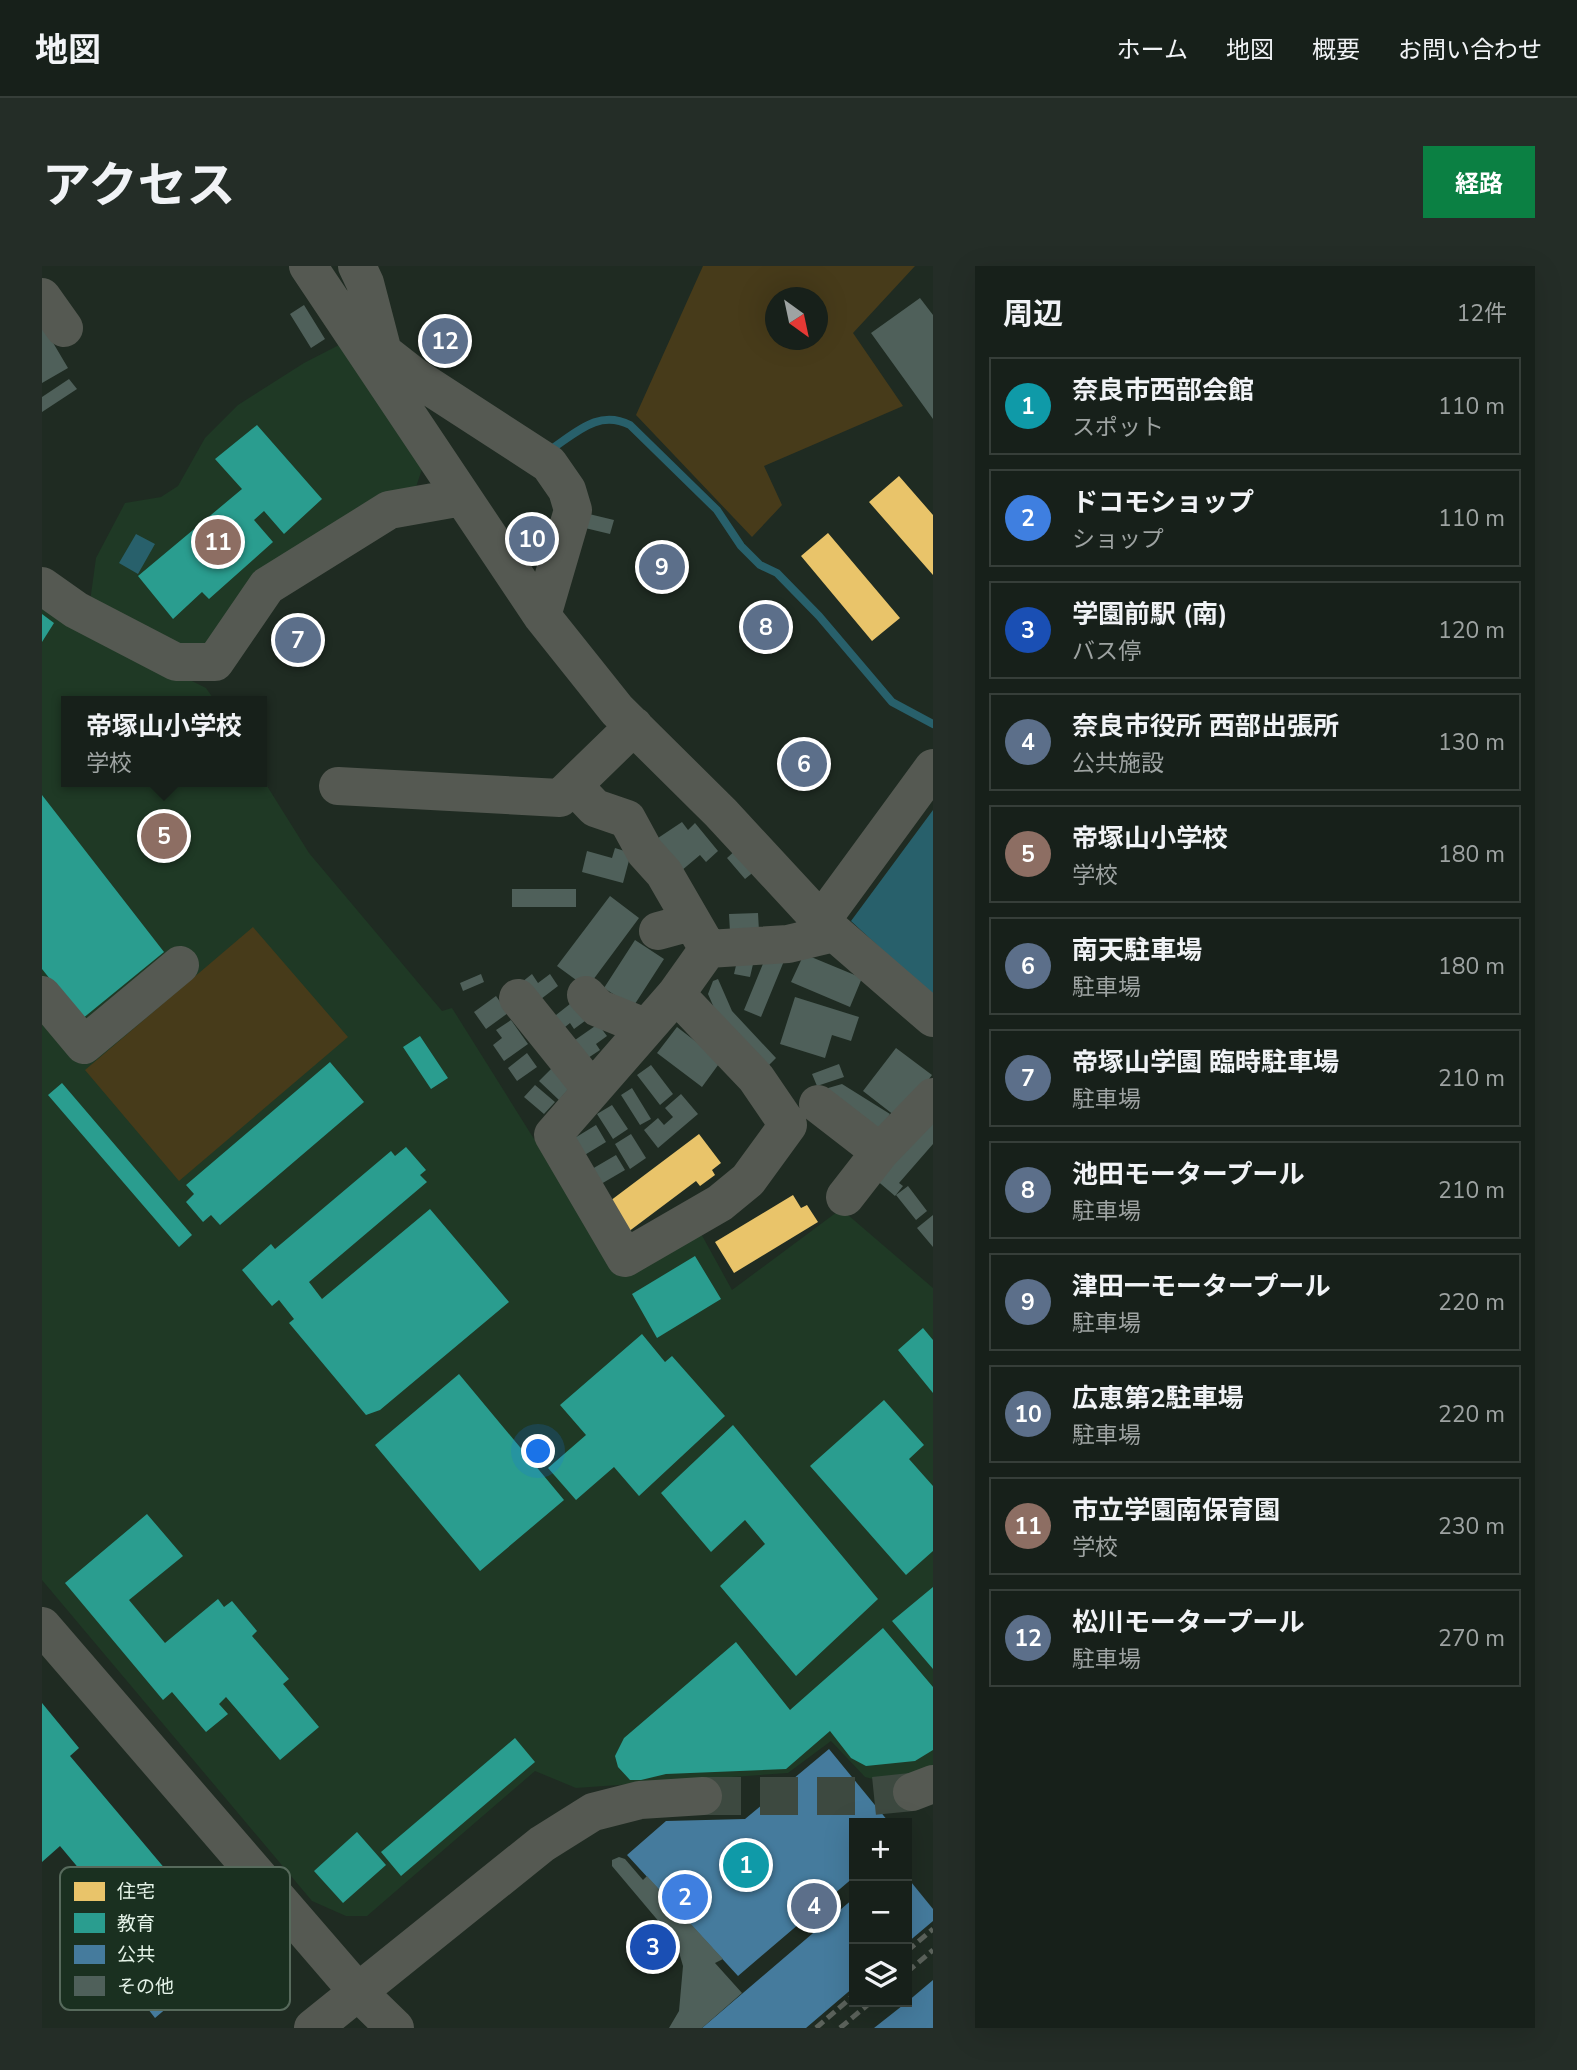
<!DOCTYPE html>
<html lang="ja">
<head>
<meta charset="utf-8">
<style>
	:root { --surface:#17201a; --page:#242d27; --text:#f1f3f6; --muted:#9ea3a2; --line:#363e39; --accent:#0b8043 }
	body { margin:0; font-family:"Nunito Sans","Noto Sans JP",sans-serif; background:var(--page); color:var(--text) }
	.controls { position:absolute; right:21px; bottom:21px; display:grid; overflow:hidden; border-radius:0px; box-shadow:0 7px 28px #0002 }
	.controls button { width:63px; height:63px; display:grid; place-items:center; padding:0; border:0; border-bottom:2px solid var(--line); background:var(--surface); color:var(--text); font:35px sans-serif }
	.compass { position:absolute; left:723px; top:21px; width:63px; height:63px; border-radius:50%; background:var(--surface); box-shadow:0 7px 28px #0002; rotate:147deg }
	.you { position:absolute; left:497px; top:1186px; width:24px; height:24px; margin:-18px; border:5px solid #fff; border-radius:50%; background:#1a73e8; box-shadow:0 0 0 10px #1a73e833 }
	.badge { display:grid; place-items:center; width:46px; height:46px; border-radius:50%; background:var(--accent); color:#fff; font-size:23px; font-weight:700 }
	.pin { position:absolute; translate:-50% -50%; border:4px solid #fff; box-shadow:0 2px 7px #0006 }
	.popup { position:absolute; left:19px; top:430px; width:206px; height:91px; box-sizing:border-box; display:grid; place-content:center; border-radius:0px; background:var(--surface); filter:drop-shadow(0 2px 5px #0005); font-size:23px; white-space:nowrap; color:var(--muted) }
	.popup b { font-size:26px; color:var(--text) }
	.popup::after { content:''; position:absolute; left:50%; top:100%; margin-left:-14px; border:14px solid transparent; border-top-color:var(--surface) }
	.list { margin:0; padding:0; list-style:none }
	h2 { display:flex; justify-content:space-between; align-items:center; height:91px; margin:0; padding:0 28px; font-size:30px }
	h2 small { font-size:23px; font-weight:400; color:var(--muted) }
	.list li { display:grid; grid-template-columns:46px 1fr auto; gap:21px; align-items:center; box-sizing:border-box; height:98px; margin:0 14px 14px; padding:0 14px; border:2px solid var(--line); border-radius:0px }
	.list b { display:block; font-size:26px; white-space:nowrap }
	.list p { margin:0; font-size:23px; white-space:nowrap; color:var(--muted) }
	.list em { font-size:23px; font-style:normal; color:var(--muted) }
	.icon { flex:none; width:38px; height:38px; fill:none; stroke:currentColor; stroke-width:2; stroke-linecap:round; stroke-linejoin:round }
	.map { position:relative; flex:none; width:891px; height:1762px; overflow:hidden; border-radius:0px }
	header { display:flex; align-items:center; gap:42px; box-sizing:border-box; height:98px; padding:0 35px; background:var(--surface); border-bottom:2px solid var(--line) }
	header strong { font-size:33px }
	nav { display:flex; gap:38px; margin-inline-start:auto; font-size:24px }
	.intro { display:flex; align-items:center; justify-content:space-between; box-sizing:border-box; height:168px; padding:0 42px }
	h1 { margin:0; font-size:49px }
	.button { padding:18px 32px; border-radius:0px; background:var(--accent); color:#fff; font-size:24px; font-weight:700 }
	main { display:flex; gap:42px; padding:0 42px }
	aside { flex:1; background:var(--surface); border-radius:0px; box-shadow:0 7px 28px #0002 }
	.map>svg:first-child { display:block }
</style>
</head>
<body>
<header>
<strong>地図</strong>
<nav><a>ホーム</a><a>地図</a><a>概要</a><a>お問い合わせ</a></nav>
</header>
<div class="intro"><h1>アクセス</h1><a class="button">経路</a></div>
<main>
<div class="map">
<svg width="891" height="1762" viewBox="0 0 891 1762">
	<rect width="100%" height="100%" fill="#1f2b22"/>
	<path fill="#1f3925" d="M297 79 380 203 372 227 167 385 149 389 47 343 54 292 83 237 119 231 136 220 163 172 196 139 262 97Z
		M0 334 39 360 164 422 173 435H24V516H220V512L267 587 400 745 410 742 576 1007 657 964 690 1024 799 943 891 1022V1510L842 1516 823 1511 789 1475 746 1507 534 1522 493 1505 325 1650H304L270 1635 0 1314Z"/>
	<path fill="#473b1a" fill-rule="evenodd" d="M661 0H873L811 67 861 140 722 200 740 239 710 271 594 149ZM734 32H776V74H734Z
		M211 661 306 771 137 915 43 804Z"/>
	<path fill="#28606b" d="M94 268 113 278 96 308 77 297Z
		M891 544V731L809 655Z"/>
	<path fill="#e9c46a" d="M857 210 891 249V309L827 236Z
		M786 267 858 352 830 375 759 290Z
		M657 868 679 897 670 904 673 909 658 920 654 915 586 966 564 938Z
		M751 929 759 942 765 939 776 956 692 1007 673 976Z"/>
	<path fill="#2a9d8f" d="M215 159 280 233 242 268 222 245 212 254 231 276 167 333 160 326 131 353 96 310 200 223 173 193Z
		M0 348 12 357 0 376Z
		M0 529 122 686 40 753 0 703Z
		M378 770 406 812 389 823 361 781Z
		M288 796 322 836 178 959 169 949 161 956 144 936 152 928 144 919Z
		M20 817 150 969 137 981 6 829Z
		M364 881 384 904 378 909 385 916 267 1016 280 1033 388 943 467 1036 338 1144 324 1149 247 1057 252 1053 237 1034 230 1040 200 1004 229 978 233 983 349 885 353 890Z
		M653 990 679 1033 615 1072 590 1028Z
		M881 1062 891 1074V1127L856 1084Z
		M600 1068 623 1096 630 1090 683 1150 597 1230 572 1201 534 1234 506 1202 544 1169 518 1139Z
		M417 1108 522 1234 438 1305 333 1179Z
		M842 1134 882 1179 867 1193 891 1220V1285L864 1309 768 1200Z
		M691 1159 836 1333 754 1410 678 1320 723 1278 703 1254 669 1286 619 1227Z
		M105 1248 141 1290 87 1334 123 1377 176 1333 182 1341 190 1335 215 1365 210 1370 247 1413 241 1418 277 1461 238 1494 184 1431 177 1438 186 1448 164 1466 130 1426 121 1434 23 1317Z
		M891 1321V1403L850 1355Z
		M841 1362 891 1421V1484L873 1495 824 1500 809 1492 788 1465 744 1503 624 1508 599 1514H588L576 1501 573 1490 582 1472 694 1376 748 1444Z
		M0 1437 37 1482 28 1490 151 1636 100 1678 18 1580 0 1596Z
		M473 1472 493 1496 359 1610 339 1586Z
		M315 1566 344 1599 301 1637 272 1605Z"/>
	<path fill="#457b9d" d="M787 1483 846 1555 859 1553 860 1557H812V1611L696 1710 585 1589 624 1555 703 1553Z
		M865 1611 891 1643V1655L865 1677Z
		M812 1632V1721L764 1762H660Z
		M125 1696 146 1724 113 1752 92 1725Z
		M891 1714V1762H832L865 1736Z"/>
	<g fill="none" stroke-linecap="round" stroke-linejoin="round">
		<path stroke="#28606b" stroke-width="8" d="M508 184C534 167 556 143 588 159L675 244 699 280 718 299 735 307 777 350 850 436 891 458"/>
	</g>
	<path fill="#4f605a" d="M878 32 891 49V153L829 67Z
		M262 39 283 73 269 82 248 48Z
		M0 58 26 102 0 117Z
		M27 113 35 123 0 146V131Z
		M547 248 572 254 568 268 543 262Z
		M640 556 646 564 653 557 676 585 664 596 658 589 639 605 613 574Z
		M573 582 589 587 581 617 540 606 545 585 570 592Z
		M695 583 714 604 703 613 685 592Z
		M470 623H534V641H470Z
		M568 630 597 652 545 722 515 700Z
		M716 647 717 665 688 666 687 648Z
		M593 674 622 693 591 741 562 722Z
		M725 688 742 695 719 751 702 744Z
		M762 688 820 712 808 741 749 716Z
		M696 691 712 694 708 711 692 708Z
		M439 708 442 716 421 725 418 717Z
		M490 708 496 717 508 708 516 720 499 733 480 716Z
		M676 713 690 745 734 792 724 802 676 751 666 728 671 715Z
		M454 730 466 747 444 763 432 746Z
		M753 731 817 751 809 775 790 769 783 792 738 778Z
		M533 734 547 752 532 763 528 757 518 765 509 753Z
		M469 754 486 778 462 795 451 779 460 772 454 764Z
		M556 758 565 770 554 778 558 784 546 792 533 774Z
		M635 761 679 795 660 821 615 787Z
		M854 782 890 809 857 853 821 825Z
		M485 787 495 801 475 815 466 802Z
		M797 798 802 811 775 820 770 808Z
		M609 799 631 828 618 839 595 809Z
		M510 802 529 820 517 834 497 815Z
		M800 818 848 848 835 868 769 827Z
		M493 819 513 836 502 848 482 831Z
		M590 822 609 853 598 859 579 829Z
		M639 828 656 848 616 882 602 864 616 852 622 859 631 851 623 842Z
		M570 839 586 863 571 873 555 848Z
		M891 853V878L857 917 861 920 853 930 832 912Z
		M554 859 564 876 541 890 531 873Z
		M589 868 604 892 588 903 573 878Z
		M574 889 583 904 559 918 550 903Z
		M866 920 885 945 874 954 854 929Z
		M891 949V981L875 962Z
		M577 1591 583 1593 601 1614 605 1610 681 1693 673 1697 700 1727 660 1762H627L637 1745 641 1700 634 1676 570 1600V1594Z
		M29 1661 43 1678 34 1686 20 1668Z
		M178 1679 197 1705 179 1717 161 1695Z"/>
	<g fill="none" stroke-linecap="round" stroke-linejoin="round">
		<path stroke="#3d4940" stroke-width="38" stroke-dasharray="38 19" stroke-linecap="butt" d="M661 1530H831L870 1526"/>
		<path stroke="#555952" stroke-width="38" d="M266 0 500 350 575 444 679 547 779 655 891 752
			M315 0 323 17 341 86 373 111 507 198 525 224 531 244 500 350
			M0 31 22 62
			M0 320 34 344 134 396H173L225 320 347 244 420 231
			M296 520 518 532 592 460
			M532 520 553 542 585 553 603 586 622 607 666 683
			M779 655 891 502
			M616 665 649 656
			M634 728 714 812 746 859 706 914 678 937 583 992 511 869 634 728 666 683 746 678 792 667
			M0 729 42 779 138 699
			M544 729 556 742 603 761
			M476 732 550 824
			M776 838 838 886
			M803 931 838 886 891 831
			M0 1360 316 1726 353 1762
			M870 1526 891 1518
			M271 1762 500 1578 551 1546 598 1534 661 1530"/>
		<path stroke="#5b625b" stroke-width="5" stroke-dasharray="10 5" stroke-linecap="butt" d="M865 1685 891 1663
			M865 1706 891 1684
			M774 1762 812 1729
			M798 1762 829 1736"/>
	</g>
	<rect x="18" y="1601" width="230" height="143" rx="10" fill="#1a3020" stroke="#576a5c" stroke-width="2"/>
	<rect x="32" y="1616" width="31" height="19" fill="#e9c46a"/>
	<rect x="32" y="1647" width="31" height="20" fill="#2a9d8f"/>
	<rect x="32" y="1679" width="31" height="19" fill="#457b9d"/>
	<rect x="32" y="1710" width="31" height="20" fill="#4f605a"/>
	<g font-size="19" fill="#e4f2e7">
		<text x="75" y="1632">住宅</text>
		<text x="75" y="1664">教育</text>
		<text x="75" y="1695">公共</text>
		<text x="75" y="1727">その他</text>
	</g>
</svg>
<div class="controls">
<button>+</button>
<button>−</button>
<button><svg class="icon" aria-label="layers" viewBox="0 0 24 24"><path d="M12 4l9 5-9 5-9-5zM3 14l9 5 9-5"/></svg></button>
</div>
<svg class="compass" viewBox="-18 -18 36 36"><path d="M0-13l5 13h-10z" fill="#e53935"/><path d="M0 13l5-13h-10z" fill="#9ea3a2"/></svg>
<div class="you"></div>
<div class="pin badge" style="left:704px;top:1599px;background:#0f9aa8">1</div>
<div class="pin badge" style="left:643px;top:1631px;background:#3f7fe0">2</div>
<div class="pin badge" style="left:611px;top:1681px;background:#1a4fb4">3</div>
<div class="pin badge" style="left:772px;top:1640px;background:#5c6f8a">4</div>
<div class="pin badge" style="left:122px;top:570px;background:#8d6e63">5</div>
<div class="popup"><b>帝塚山小学校</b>学校</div>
<div class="pin badge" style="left:762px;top:498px;background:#5c6f8a">6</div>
<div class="pin badge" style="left:256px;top:374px;background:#5c6f8a">7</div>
<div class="pin badge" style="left:724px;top:361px;background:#5c6f8a">8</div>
<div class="pin badge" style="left:620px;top:301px;background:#5c6f8a">9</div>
<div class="pin badge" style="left:490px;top:273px;background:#5c6f8a">10</div>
<div class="pin badge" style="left:176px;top:276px;background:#8d6e63">11</div>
<div class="pin badge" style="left:403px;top:75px;background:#5c6f8a">12</div>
</div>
<aside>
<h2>周辺<small>12件</small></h2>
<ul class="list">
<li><span class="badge" style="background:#0f9aa8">1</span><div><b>奈良市西部会館</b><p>スポット</p></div><em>110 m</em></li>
<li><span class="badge" style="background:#3f7fe0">2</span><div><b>ドコモショップ</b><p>ショップ</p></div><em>110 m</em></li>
<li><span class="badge" style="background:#1a4fb4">3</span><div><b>学園前駅 (南)</b><p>バス停</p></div><em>120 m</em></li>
<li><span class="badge" style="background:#5c6f8a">4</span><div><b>奈良市役所 西部出張所</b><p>公共施設</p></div><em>130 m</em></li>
<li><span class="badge" style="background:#8d6e63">5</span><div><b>帝塚山小学校</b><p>学校</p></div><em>180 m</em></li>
<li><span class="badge" style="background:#5c6f8a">6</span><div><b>南天駐車場</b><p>駐車場</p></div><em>180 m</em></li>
<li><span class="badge" style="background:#5c6f8a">7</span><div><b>帝塚山学園 臨時駐車場</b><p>駐車場</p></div><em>210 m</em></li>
<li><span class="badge" style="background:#5c6f8a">8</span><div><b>池田モータープール</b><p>駐車場</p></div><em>210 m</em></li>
<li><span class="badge" style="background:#5c6f8a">9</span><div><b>津田一モータープール</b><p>駐車場</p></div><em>220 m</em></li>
<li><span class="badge" style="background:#5c6f8a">10</span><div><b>広恵第2駐車場</b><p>駐車場</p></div><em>220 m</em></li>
<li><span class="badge" style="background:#8d6e63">11</span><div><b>市立学園南保育園</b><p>学校</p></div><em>230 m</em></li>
<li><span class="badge" style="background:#5c6f8a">12</span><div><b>松川モータープール</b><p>駐車場</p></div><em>270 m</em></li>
</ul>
</aside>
</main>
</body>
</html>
